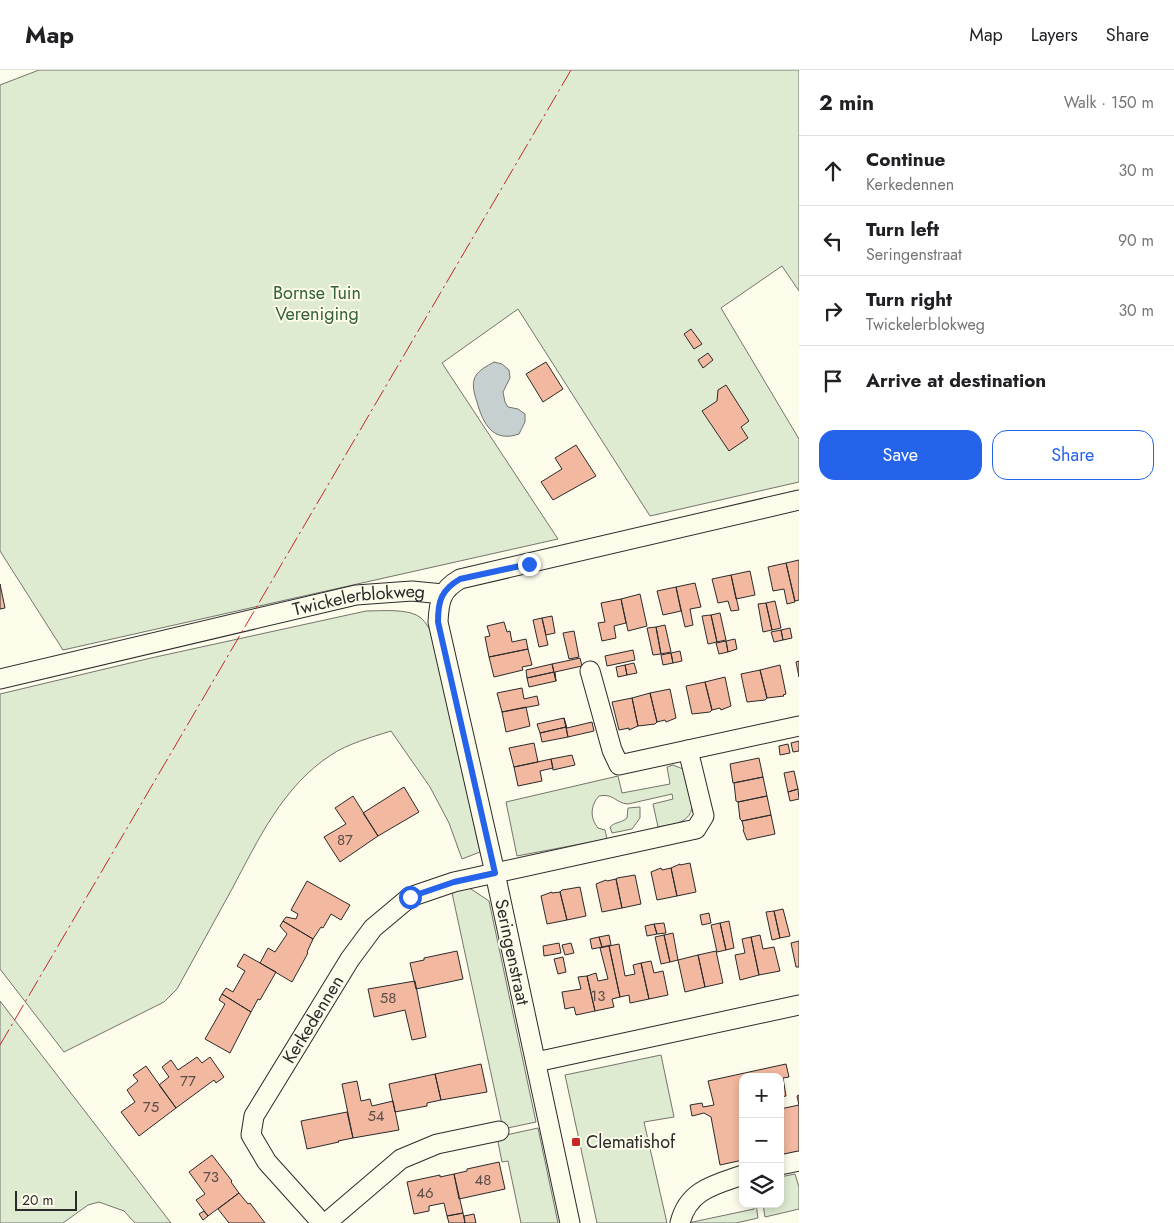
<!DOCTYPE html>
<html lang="en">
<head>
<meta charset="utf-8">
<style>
	:root { --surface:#fff; --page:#f2f2f2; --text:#202124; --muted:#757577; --line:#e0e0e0; --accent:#2563eb }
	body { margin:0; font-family:Jost,sans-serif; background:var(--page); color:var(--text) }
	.controls { position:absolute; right:15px; bottom:15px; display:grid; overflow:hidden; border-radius:10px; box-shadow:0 2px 8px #0003 }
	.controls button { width:45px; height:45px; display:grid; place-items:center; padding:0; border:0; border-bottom:1px solid var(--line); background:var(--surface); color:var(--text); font:25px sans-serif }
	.scale { position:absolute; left:15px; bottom:12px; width:62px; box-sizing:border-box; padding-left:5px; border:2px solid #2b2b2b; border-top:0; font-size:14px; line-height:18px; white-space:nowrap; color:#2b2b2b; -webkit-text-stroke:4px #fdfbea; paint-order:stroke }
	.stop { position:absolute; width:15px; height:15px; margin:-11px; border:4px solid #2563eb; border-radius:50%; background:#fff }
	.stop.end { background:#2563eb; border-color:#fff; box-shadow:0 1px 5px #0008 }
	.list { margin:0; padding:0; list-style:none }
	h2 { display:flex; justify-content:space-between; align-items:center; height:65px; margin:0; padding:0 20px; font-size:21px }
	h2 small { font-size:16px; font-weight:400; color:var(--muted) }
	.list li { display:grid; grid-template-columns:32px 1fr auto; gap:15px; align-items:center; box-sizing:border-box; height:70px; padding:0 20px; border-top:1px solid var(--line) }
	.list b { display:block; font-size:19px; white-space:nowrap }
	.list p { margin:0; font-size:16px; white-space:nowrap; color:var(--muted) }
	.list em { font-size:16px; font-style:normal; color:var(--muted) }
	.actions { display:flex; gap:10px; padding:15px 20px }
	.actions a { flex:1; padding:11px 0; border:1px solid var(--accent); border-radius:15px; text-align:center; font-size:18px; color:var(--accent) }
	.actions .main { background:var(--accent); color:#fff }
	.icon { flex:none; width:28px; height:28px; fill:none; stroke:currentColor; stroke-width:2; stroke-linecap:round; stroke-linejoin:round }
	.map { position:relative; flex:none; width:799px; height:1153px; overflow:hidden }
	header { display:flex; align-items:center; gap:30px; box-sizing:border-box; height:70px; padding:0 25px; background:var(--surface); border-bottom:1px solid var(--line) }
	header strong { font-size:24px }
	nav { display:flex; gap:28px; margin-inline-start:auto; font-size:18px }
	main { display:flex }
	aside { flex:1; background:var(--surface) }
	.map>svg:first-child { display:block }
</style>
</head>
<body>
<header>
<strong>Map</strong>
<nav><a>Map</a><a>Layers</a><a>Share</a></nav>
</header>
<main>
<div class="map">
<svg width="799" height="1153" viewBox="0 0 799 1153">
	<rect width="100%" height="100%" fill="#fdfbea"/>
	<path fill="#deebd1" stroke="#74746e" d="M39 0H799V221L782 196 721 238 799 369V412L650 446 518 239 442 293 558 469 63 580 0 481V15Z
		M366 541C381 541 410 538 421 548 426 552 429 559 433 564L480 782 462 789 449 753 430 717 391 661C372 667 347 674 331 685 283 716 258 770 232 819 214 852 195 886 177 919L164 932 64 982 0 899V624L151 588Z
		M673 695 683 699C687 714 701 739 684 750 677 755 666 755 658 757L653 734 673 729 672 724 628 734C615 733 614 723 599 726 590 736 590 748 598 758L605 760 607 769 517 786 506 732 618 706 622 723 670 714 667 697Z
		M640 737V748L632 759 612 763 610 757C614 752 622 753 627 748L628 738Z
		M468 817 489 831 536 1052 503 1059 452 823 454 820Z
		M0 931 171 1153H135L124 1141 99 1132 88 1135 63 1153H0Z
		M661 985 674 1047 644 1052 667 1153H597L565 1005Z
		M538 1058 558 1153H521L508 1091 502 1092 497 1067Z
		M795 1104 799 1117V1139L765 1147 763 1134H780V1107Z
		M753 1134H756L758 1148 736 1153H688L754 1139Z"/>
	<path fill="#c7d0d0" stroke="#74746e" d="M494 292 502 294 509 300 510 308 503 322 505 332 508 337 518 339 525 344V352L519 364C493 373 483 354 477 332 475 326 472 316 474 310 476 301 487 296 494 292Z"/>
	<path fill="#f2b8a0" stroke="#2b2b2b" d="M691 259 702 274 694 279 684 264Z
		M708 283 713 290 703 298 698 290Z
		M546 292 563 319 543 332 526 304Z
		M726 315 749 351 741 357 748 368 729 381 702 341 717 331 718 320Z
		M576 375 596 406 553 430 541 412 562 399 555 388Z
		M799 490V530L795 531 786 493Z
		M786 493 795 532 787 534 784 519 773 521 768 497Z
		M750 501 755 525 736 529 731 505Z
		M731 505 739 540 731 541 728 531 718 533 712 509Z
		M695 513 701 537 690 539 693 555 685 557 676 517Z
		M0 514 5 538 0 539Z
		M676 517 681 541 663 545 657 521Z
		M640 524 647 556 628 561 621 529Z
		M621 529 626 553 614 556 616 568 602 571 598 553 605 552 601 533Z
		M775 531 781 558 772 560 766 533Z
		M766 533 772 560 763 562 758 534Z
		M720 543 726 570 717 572 711 545Z
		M711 545 717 572 708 574 702 546Z
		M552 546 555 563 546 565 542 548Z
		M542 548 548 575 539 577 533 550Z
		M504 552 507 562 510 561 512 572 526 569 528 579 489 587 485 567 490 566 487 556Z
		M665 555 671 582 661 584 656 557Z
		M656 557 661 584 653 585 647 558Z
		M790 558 792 568 783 570 781 560Z
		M781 560 783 570 774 572 771 562Z
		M574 561 579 587 569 589 563 563Z
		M735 569 737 579 728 582 726 571Z
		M726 571 728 582 719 584 716 573Z
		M528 579 532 595 522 597 523 600 494 607 489 587Z
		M633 580 635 590 607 596 605 586Z
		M680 581 682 591 673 593 671 583Z
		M671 583 673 593 663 595 661 585Z
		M580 588 582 596 555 602 556 611 552 594Z
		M799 591V607L796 592Z
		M634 593 637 603 627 605 625 595Z
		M552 594 554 602 527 608 526 600Z
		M625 595 627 605 618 607 616 597Z
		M780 595 786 624 783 625 784 626 767 628 760 600Z
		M760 600 767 628 765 630 747 632 741 604Z
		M554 602 556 611 529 617 527 608Z
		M725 607 731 636 721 640 720 638 712 640 705 612Z
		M705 612 712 640 710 642 692 644 686 616Z
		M522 618 524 629 537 626 539 635 502 642 497 623Z
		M670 619 676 648 666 652 665 650 657 652 650 623Z
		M650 623 657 652 655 654 638 656 632 628Z
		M632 628 638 656 629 660V658L619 660 612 632Z
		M526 637 530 656 506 662 502 642Z
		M564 648 566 657 540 663 537 654Z
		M564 648 567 658 592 652 594 661 568 667Z
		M566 657 568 667 542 672 540 663Z
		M799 671V681L793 682 791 673Z
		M534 673 538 692 514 697 509 678Z
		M788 674 790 683 780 685 779 676Z
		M572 685 575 695 553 700 551 689Z
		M759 688 763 707 733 713 730 694Z
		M551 689 553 698 540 701 542 711 518 716 514 697Z
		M794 701 798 719 788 722 784 703Z
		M763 707 767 726 738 732 736 731 734 713Z
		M404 717 419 742 378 766 363 743Z
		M798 719 799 729 790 731 788 722Z
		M353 726 378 766 340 792 324 767 346 754 335 738Z
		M767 726 771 745 742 751 740 749 738 732Z
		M771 745 775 764 747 770 743 760 744 759 742 751Z
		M690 793 696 822 677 826 671 798 680 794V795Z
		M661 798 662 800 671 798 677 826 657 830 651 802Z
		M635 805 641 834 622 838 616 809 617 808Z
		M616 809 622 838 602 842 596 814 606 810 607 811Z
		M307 811 350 835 341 850 331 844 323 858 321 857 313 869 283 851 286 847 296 849 298 844 291 840Z
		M580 817 586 846 567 850 560 822 562 820Z
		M552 822V823L560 822 567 850 547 854 541 826Z
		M783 839 790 866 780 868 774 841Z
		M774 841 780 868 772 870 766 842Z
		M709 843 711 853 702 855 700 845Z
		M283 851 313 869 307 882 308 883 292 912 260 893 268 878 275 882 287 864 280 856Z
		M729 851 734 878 726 880 720 853Z
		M664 853 666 863 657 864 654 854Z
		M720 853 726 880 717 882 711 855Z
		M654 854 657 864 647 866 645 856Z
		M673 863 678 890 670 892 664 865Z
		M609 865 611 875 602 877 599 867Z
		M664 865 670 892 661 894 655 867Z
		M760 865 763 879 774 877 780 901 759 905 751 867Z
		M599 867 602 877 592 879 590 869Z
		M751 867 759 905 740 910 735 885 745 883 742 869Z
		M799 871V897H796L791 873Z
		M559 873 561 883 544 886 543 876Z
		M571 873 574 883 565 885 562 875Z
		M619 874 625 906 635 904 633 895 641 893 649 929 630 933 629 925 620 927 609 876Z
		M609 876 620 927 612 929 614 937 595 941 587 906 596 903 598 911 608 909 600 878Z
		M457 881 463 909 416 919 410 893 424 890V888Z
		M716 881 723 913 705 917 698 885Z
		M244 884 276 902 260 930 258 929 251 942 222 924 226 918 233 922 245 901 237 896Z
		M698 885 705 917 685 922 678 890Z
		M563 887 566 902 558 904 554 889Z
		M651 891 654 903 663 901 668 925 649 929 641 893Z
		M587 906 595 941 576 945 574 937 565 939 562 922 581 919 578 907Z
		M415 911 426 967 412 970 405 940 374 947 368 919Z
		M222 924 251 942 230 983 205 969 225 934 219 930Z
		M197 987 202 993 210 987 224 1007 216 1013 214 1010 176 1038 159 1015 169 1007 162 997 171 990 178 1000Z
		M481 994 487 1022 441 1030 435 1004Z
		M786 994 789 1007 783 1008 786 1026 780 1027V1007H743V1090L720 1095 711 1047 704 1043 692 1046 690 1035 702 1033 703 1037 714 1035 708 1011Z
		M146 996 176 1038 139 1066 121 1042 135 1032 127 1020 138 1011 133 1005Z
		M435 1004 441 1030 427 1033V1036L395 1042 389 1014Z
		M357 1011 361 1031 370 1029 372 1036 393 1031 399 1060 353 1068 342 1014Z
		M799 1025V1084L780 1088V1039L799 1035 797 1026Z
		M347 1042 353 1068 338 1071 339 1072 307 1079 301 1051Z
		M212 1085 232 1111 231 1112 239 1123 208 1146 196 1130 205 1124 189 1102Z
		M499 1092 505 1119 459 1129 454 1104 467 1101V1099Z
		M454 1104 463 1143 447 1146 444 1133 429 1136V1141L414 1144 407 1112 440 1105V1107Z
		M239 1123 248 1134 250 1133 265 1153H229L218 1139Z
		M204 1141 208 1146 203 1150 199 1144Z
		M463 1143 465 1153H449L447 1146Z
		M474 1144 476 1153H465L464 1146Z"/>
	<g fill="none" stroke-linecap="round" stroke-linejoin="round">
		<g stroke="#2b2b2b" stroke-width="21">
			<g id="minor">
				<path d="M590 601 612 680 619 695 799 656"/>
				<path id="s1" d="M0 609 356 525 412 521 443 524"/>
				<path d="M536 992 799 935"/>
				<path d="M780 1095 799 1091"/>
				<path id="s2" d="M322 1153 267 1092 251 1065 254 1046 350 889 373 858 410 827 454 812 696 759 704 746 688 680"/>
				<path d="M326 1153 401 1089 437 1074 499 1061"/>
				<path d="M570 1153 495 803 438 552C439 531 441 520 460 509L799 430"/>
				<path d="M680 1153C688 1120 714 1115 743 1105"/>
			</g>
		</g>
		<use href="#minor" stroke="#fdfbea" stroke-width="19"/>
		<path stroke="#c62828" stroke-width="1" stroke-dasharray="18 4 2.5 4" stroke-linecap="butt" d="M0 975 571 0"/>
	</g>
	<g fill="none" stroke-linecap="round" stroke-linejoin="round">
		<path stroke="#2563eb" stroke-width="6" d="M410 827 454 812 495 803 438 552C438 531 441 520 460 509L529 494"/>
	</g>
	<rect fill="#c62828" stroke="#fdfbea" stroke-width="2" x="571" y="1067" width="10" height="10" rx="2.5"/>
	<g text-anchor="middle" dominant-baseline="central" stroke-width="4" stroke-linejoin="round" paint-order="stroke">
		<g font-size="15" fill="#5d4e48">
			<text x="345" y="770">87</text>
			<text x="598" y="926">13</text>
			<text x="388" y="928">58</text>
			<text x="188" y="1011">77</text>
			<text x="151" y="1037">75</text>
			<text x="376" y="1046">54</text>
			<text x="211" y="1107">73</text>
			<text x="483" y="1110">48</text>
			<text x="425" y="1123">46</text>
		</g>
		<g font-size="18" fill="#34623c" stroke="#fdfbea">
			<text x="317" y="223">Bornse Tuin<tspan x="317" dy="21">Vereniging</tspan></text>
		</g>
		<g font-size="18" fill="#2b2b2b" stroke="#fdfbea">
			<text stroke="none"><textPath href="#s1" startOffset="368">Twickelerblokweg</textPath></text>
			<text transform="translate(512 882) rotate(78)">Seringenstraat</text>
			<text stroke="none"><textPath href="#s2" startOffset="246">Kerkedennen</textPath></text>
		</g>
		<g font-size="18" fill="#2b2b2b" stroke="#fdfbea" text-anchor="start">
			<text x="586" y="1072">Clematishof</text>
		</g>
	</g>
</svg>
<div class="controls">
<button>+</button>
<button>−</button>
<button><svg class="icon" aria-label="layers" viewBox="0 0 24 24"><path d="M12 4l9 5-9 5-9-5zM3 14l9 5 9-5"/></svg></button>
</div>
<div class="scale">20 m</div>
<div class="stop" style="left:410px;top:827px"></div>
<div class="stop end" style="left:529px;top:494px"></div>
</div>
<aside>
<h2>2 min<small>Walk · 150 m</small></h2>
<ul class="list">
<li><svg class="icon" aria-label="ahead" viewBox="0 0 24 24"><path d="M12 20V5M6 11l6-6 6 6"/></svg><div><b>Continue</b><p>Kerkedennen</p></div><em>30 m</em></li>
<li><svg class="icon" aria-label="left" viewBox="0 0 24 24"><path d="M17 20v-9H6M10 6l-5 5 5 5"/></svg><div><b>Turn left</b><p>Seringenstraat</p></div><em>90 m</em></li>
<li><svg class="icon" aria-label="right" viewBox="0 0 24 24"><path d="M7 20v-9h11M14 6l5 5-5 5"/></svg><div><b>Turn right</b><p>Twickelerblokweg</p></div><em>30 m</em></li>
<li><svg class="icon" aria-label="arrive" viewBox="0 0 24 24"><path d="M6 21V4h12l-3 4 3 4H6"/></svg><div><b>Arrive at destination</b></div></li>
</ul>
<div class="actions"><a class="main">Save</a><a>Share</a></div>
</aside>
</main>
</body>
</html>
